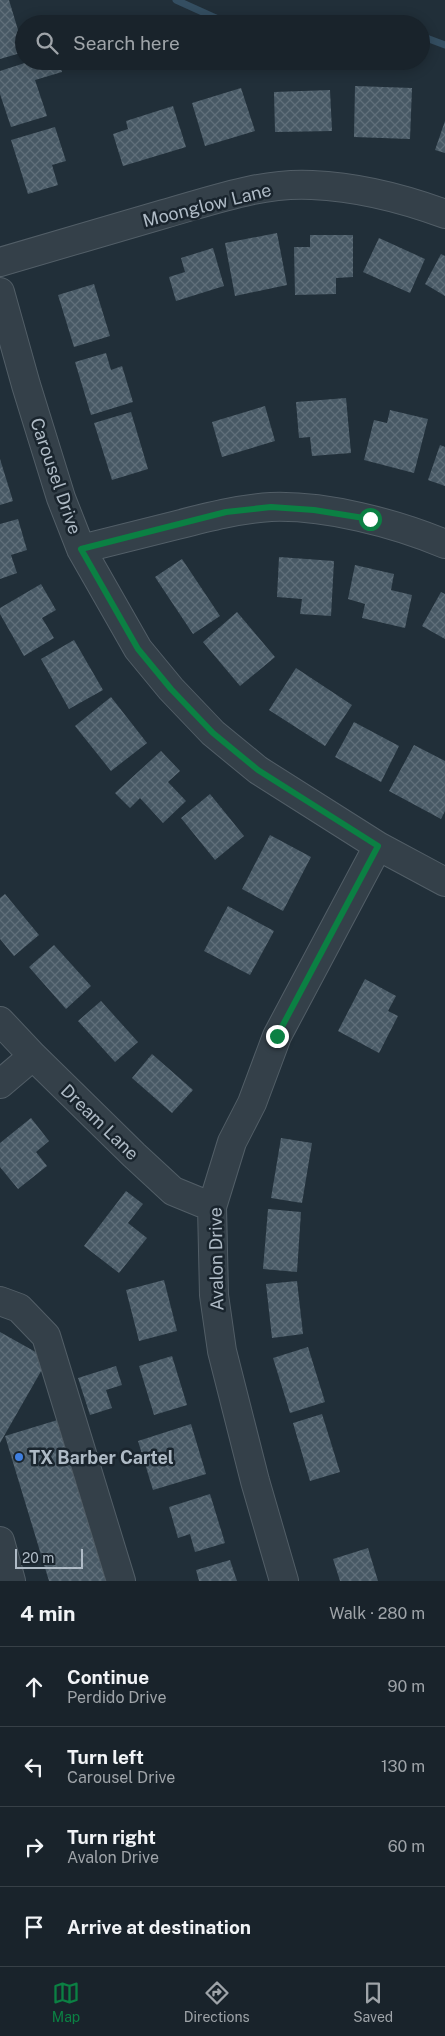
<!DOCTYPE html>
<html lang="en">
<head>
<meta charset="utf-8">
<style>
	:root { --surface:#19232b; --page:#222b33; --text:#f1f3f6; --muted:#9fa4a9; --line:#374047; --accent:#0b8043 }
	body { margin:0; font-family:"Public Sans",sans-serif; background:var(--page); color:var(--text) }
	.scale { position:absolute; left:15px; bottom:12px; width:68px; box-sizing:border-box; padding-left:5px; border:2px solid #afbbc6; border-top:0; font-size:14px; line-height:18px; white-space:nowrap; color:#afbbc6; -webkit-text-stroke:4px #1a252e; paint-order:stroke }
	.stop { position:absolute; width:15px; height:15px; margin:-11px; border:4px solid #0b8043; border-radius:50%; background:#fff }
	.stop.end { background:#0b8043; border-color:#fff; box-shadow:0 1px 5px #0008 }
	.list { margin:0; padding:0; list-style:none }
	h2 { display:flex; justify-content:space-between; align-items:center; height:65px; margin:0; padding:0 20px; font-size:21px }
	h2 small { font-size:16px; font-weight:400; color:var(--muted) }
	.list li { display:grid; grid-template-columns:32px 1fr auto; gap:15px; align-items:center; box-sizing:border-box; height:80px; padding:0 20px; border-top:1px solid var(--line) }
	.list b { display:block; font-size:19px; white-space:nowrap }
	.list p { margin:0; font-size:16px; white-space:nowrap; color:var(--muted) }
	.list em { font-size:16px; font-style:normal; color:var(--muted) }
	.icon { flex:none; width:28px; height:28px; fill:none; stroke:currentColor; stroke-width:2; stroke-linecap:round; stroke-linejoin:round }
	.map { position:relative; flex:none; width:445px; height:1581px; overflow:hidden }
	.search { position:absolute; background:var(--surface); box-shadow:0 2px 12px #0003; left:15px; right:15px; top:15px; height:55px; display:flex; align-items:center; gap:12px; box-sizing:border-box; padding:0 18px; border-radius:28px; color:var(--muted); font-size:19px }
	.sheet { height:385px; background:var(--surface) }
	nav { display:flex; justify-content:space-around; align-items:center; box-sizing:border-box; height:70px; border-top:1px solid var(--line); background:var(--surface); font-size:14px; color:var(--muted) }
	nav a { display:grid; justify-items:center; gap:2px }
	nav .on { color:var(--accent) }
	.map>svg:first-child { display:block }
</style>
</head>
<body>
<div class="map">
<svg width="445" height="1581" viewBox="0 0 445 1581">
	<defs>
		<pattern id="building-cross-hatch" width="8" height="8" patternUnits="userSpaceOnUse" patternTransform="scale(1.25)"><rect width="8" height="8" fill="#485965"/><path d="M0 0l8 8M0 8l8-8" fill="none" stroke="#606f7a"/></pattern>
	</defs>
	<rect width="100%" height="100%" fill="#212f39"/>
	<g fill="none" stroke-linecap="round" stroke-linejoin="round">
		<path stroke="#344e61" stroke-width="7" d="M176 0 229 24
			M421 36 445 45"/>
	</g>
	<path fill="url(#building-cross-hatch)" d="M0 0H9L24 50V52L0 59Z
		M31 61H59L62 72 35 80 47 116 11 127 0 94V71Z
		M355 86 412 88 410 139 354 137Z
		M241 88 255 131 205 146 192 103Z
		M330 90 332 131 275 132 274 92Z
		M173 106 186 147 123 166 113 134 128 129 126 121Z
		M445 121V153L435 150Z
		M55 127 66 161 52 165 58 185 28 194 11 140Z
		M277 233 287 285 235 296 225 243Z
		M310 235H353V277L336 278V294L295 295 294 247H310Z
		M379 238 425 259 410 293 363 272Z
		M213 248 224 286 176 301 169 277 185 272 181 258Z
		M441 254 445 256V296L425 284Z
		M94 284 110 336 74 347 58 295Z
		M106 353 111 370 122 366 133 402 91 415 75 362Z
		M346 398 351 453 312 456 310 437 299 438 296 402Z
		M265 406 275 441 222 457 212 422Z
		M390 410 428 419 414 473 364 460 374 420 387 423Z
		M131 412 148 469 112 480 94 423Z
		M440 445 445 447V486L428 480Z
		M0 459 13 501 0 505Z
		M18 519 27 550 11 555 17 573 0 579V524Z
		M279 557 334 561 331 616 300 614 302 599 277 597Z
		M182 559 220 616 193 634 155 577Z
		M355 565 394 574 391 590 412 595 405 628 362 618 365 604 348 599Z
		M41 584 56 610 42 618 54 638 24 656 0 614V608Z
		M441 592 445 594V639L422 626Z
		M237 612 275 657 240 686 203 642Z
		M74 640 103 690 69 709 41 659Z
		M296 668 352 705 325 746 269 710Z
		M111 697 147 743 111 771 75 726Z
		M354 722 399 746 381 782 335 757Z
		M414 745 445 761V811L441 819 389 791Z
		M161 751 180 771 168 782 186 801 163 823 140 798 130 808 115 793Z
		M210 794 244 836 215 860 181 818Z
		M270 835 311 857 283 911 242 889Z
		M5 894 39 935 14 956 0 939V898Z
		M228 906 274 931 250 975 204 951Z
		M54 945 91 986 66 1009 29 967Z
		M365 979 396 996 388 1011 398 1016 379 1053 338 1031Z
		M101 1001 138 1042 115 1062 78 1021Z
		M152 1054 193 1090 172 1113 132 1078Z
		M31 1118 49 1141 36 1152 47 1166 18 1189 0 1167V1143Z
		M281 1138 312 1143 302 1203 271 1198Z
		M126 1191 143 1204 128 1223 147 1238 119 1273 84 1246Z
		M268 1209 301 1212 297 1272 263 1269Z
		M164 1280 177 1331 139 1341 126 1290Z
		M297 1281 303 1334 272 1338 266 1284Z
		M0 1332 48 1359 0 1443Z
		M308 1347 325 1402 290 1413 273 1358Z
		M172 1356 187 1405 154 1415 139 1366Z
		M116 1366 122 1385 106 1390 112 1408 90 1415 78 1378Z
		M322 1414 340 1472 310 1481 293 1423Z
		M64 1418 112 1581H49L5 1436Z
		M191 1424 206 1474 153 1490 138 1441Z
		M210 1494 225 1543 195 1552 190 1534 178 1538 169 1507Z
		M368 1548 378 1581H340L333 1559Z
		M230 1560 237 1581H199L196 1570Z"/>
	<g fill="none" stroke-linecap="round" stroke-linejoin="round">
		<g stroke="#525e67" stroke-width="30">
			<path id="minor" d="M0 262C55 246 109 230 164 214 211 201 262 182 312 185 358 187 402 198 445 214
				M0 292 26 385 61 498 81 549 138 649 171 689 213 733 258 770 378 846 445 882
				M81 549C113 541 145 533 177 525 208 517 239 509 271 507 325 505 395 523 445 544
				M0 1021 33 1056 134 1155 173 1191 212 1207
				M0 1084 33 1056
				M0 1301 19 1308 46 1336 121 1581
				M0 1541 11 1581
				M284 1581 255 1481 222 1351 214 1295 212 1207 232 1142 252 1103 277 1036 378 846"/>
		</g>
		<use href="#minor" stroke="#344049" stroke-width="28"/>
	</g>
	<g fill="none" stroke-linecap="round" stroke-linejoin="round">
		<path stroke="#0b8043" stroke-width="6" d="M277 1036 378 846 258 770 213 733 171 689 138 649 81 549 226 512 271 507 314 510 370 519"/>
	</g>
	<circle fill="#3f7fe0" stroke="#1a252e" stroke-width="2" cx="19" cy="1457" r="5"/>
	<g text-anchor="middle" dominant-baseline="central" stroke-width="5" stroke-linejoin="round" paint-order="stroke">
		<g font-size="18" fill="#afbbc6" stroke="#1a252e">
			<text transform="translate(207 205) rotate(-14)">Moonglow Lane</text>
			<text transform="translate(56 476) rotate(71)">Carousel Drive</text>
			<text transform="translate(100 1122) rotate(44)">Dream Lane</text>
			<text transform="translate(216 1259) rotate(-91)">Avalon Drive</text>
		</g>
		<g font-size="18" font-weight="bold" fill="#afbbc6" stroke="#1a252e" text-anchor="start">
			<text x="29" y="1457">TX Barber Cartel</text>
		</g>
	</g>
</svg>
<div class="scale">20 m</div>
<div class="stop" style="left:370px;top:519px"></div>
<div class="stop end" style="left:277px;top:1036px"></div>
<div class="search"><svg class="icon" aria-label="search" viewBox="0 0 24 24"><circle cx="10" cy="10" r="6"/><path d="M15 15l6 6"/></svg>Search here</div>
</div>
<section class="sheet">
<h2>4 min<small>Walk · 280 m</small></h2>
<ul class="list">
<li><svg class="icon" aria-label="ahead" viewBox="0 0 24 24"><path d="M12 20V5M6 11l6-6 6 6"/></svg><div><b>Continue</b><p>Perdido Drive</p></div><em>90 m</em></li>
<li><svg class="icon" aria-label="left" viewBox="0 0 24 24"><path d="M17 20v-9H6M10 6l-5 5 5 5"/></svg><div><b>Turn left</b><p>Carousel Drive</p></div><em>130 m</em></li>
<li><svg class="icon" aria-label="right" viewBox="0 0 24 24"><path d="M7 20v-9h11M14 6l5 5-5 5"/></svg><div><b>Turn right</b><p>Avalon Drive</p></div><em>60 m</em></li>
<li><svg class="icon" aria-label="arrive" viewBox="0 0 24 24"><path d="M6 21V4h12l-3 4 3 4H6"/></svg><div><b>Arrive at destination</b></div></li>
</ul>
</section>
<nav>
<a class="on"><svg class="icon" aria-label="map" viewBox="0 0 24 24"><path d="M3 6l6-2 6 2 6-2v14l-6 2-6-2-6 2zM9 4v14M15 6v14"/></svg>Map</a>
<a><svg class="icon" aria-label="directions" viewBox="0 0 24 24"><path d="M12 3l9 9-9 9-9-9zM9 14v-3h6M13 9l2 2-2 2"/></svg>Directions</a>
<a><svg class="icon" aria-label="saved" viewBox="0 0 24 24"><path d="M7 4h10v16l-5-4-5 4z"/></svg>Saved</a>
</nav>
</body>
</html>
